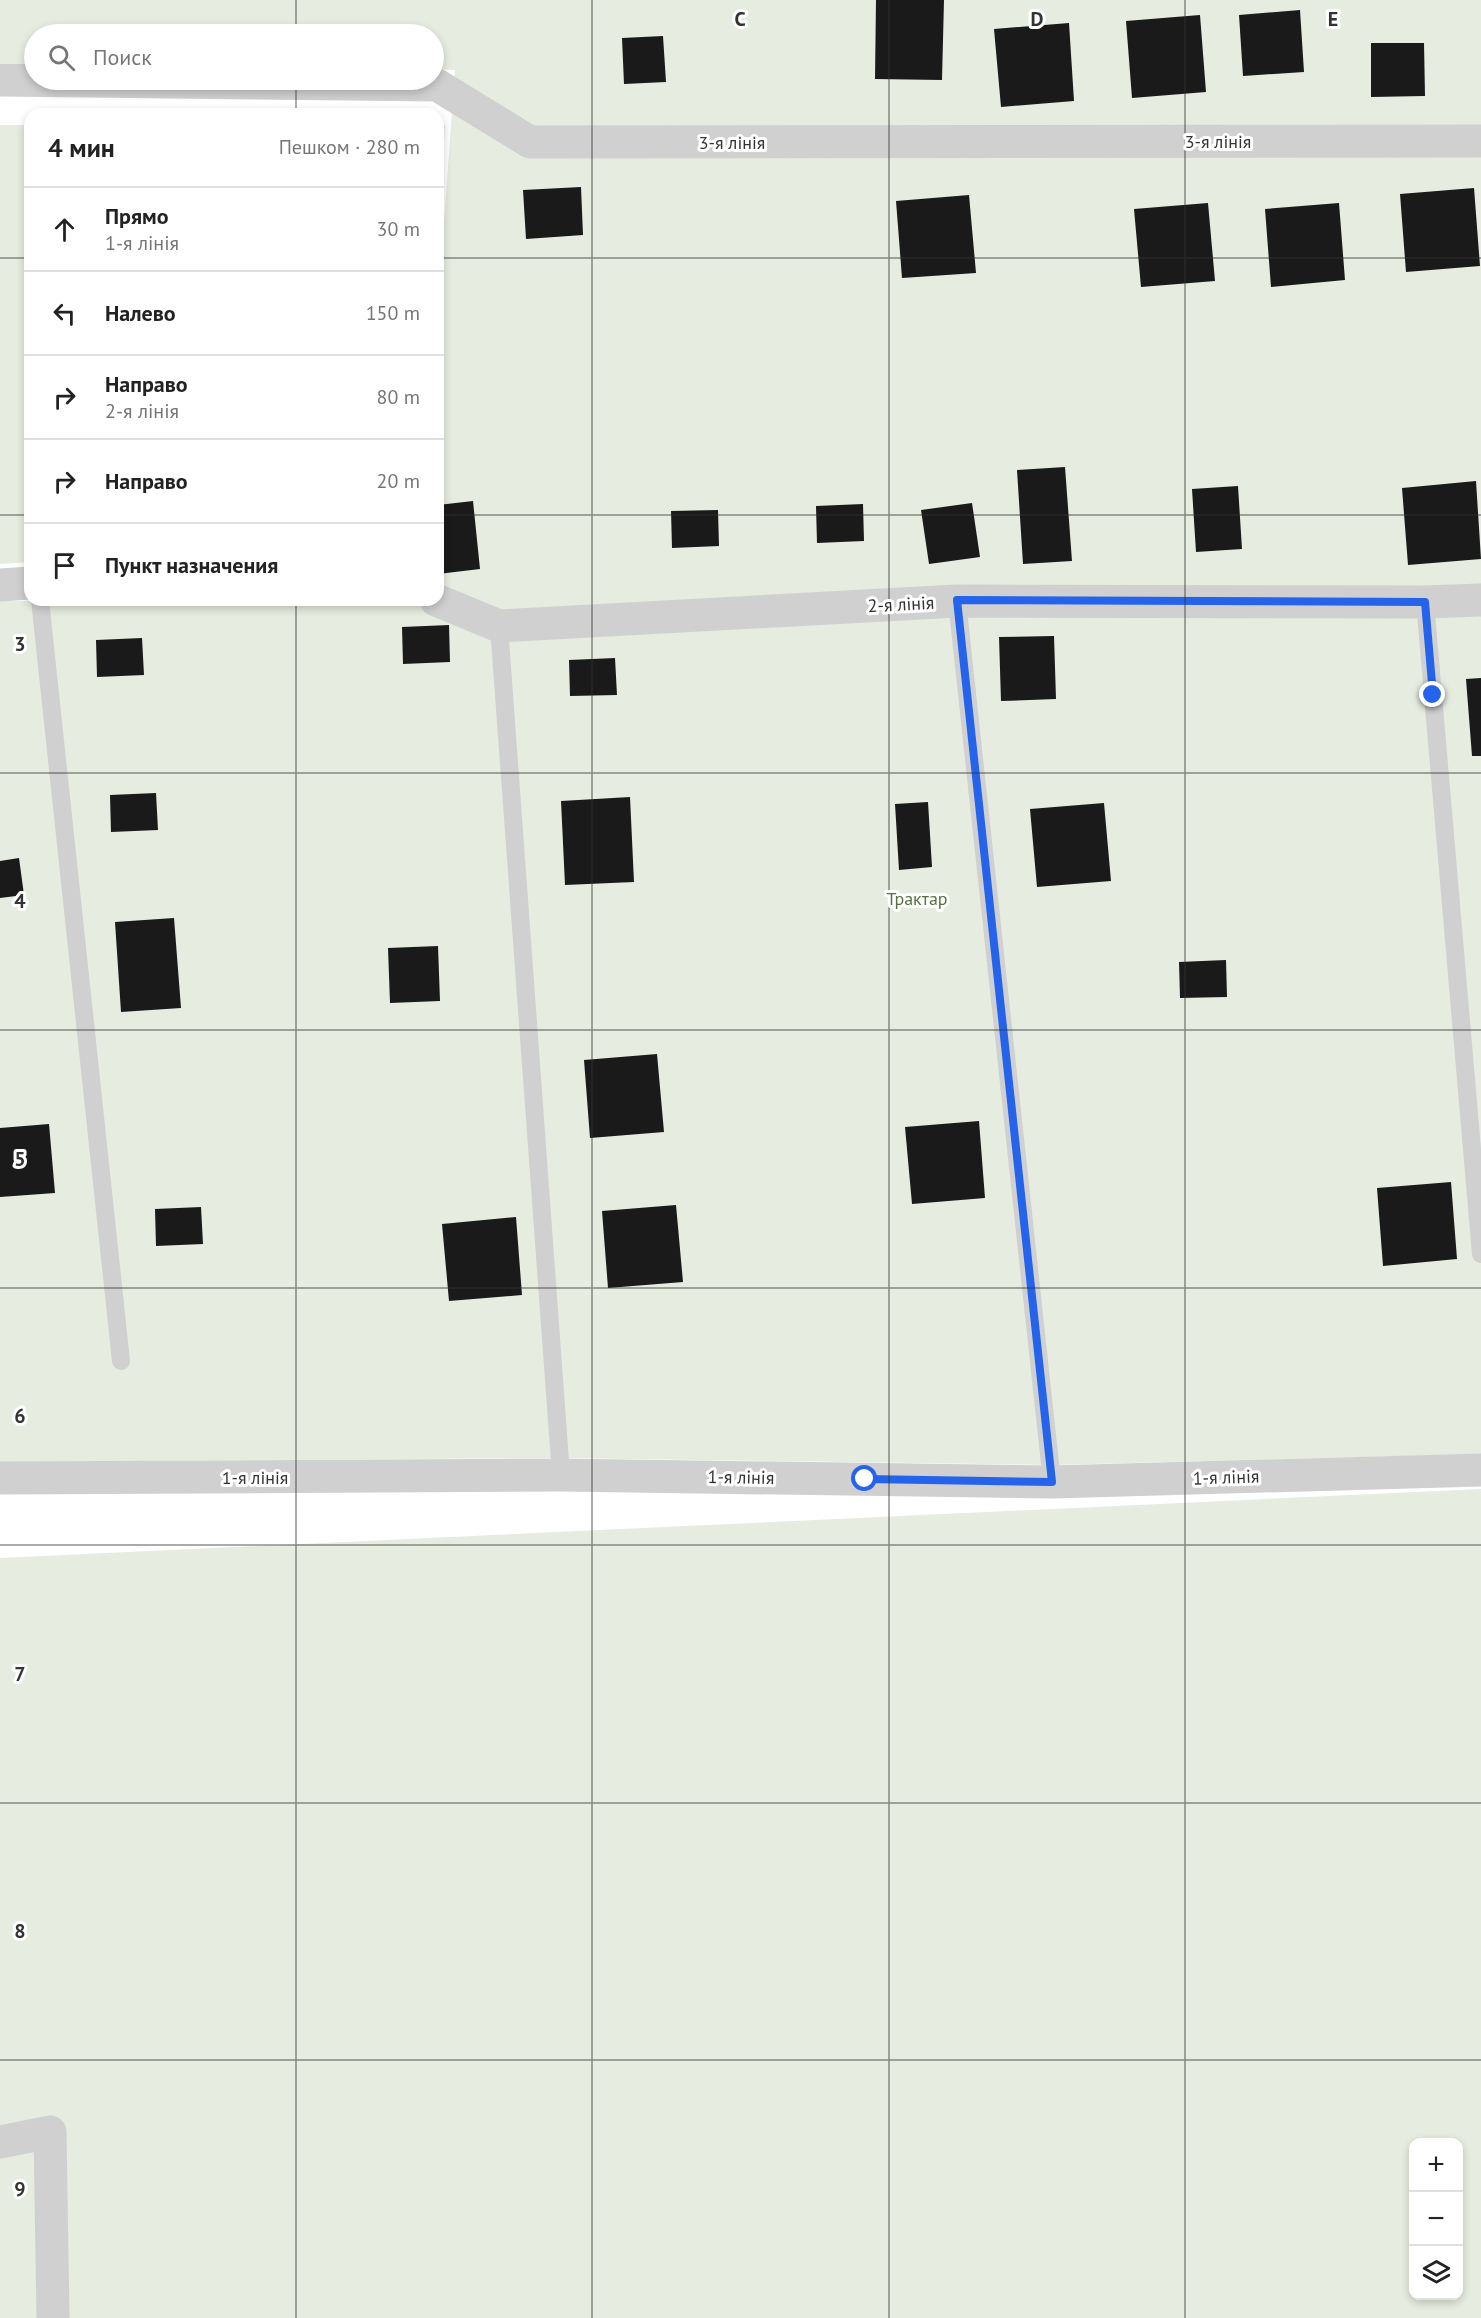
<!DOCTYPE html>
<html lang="ru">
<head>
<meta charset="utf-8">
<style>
	:root { --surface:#fff; --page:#f6f6f6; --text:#222; --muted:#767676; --line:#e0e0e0 }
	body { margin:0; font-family:"PT Sans",sans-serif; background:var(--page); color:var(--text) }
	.controls { position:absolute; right:18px; bottom:18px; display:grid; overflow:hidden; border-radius:12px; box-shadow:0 3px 9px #0003 }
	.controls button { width:54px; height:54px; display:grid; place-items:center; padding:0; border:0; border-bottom:2px solid var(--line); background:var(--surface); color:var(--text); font:30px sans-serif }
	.stop { position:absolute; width:18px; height:18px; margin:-14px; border:4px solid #2563eb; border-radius:50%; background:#fff }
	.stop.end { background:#2563eb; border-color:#fff; box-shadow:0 2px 6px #0008 }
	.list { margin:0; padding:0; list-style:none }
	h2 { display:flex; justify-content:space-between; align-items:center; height:78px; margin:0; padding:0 24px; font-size:26px }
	h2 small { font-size:20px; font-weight:400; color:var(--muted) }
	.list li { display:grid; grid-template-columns:39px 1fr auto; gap:18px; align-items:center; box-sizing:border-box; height:84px; padding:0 24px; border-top:2px solid var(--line) }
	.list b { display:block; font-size:22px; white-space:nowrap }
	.list p { margin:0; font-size:20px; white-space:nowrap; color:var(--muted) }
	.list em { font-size:20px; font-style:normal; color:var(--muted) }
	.icon { flex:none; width:33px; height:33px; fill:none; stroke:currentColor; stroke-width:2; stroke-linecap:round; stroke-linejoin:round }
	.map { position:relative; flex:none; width:1481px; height:2318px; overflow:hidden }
	.search { position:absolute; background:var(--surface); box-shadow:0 3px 9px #0003; left:24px; top:24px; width:420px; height:66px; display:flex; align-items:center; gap:15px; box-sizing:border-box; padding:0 21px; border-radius:33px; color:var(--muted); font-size:22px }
	.panel { position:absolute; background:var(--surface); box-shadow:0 3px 9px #0003; left:24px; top:108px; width:420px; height:498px; border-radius:18px }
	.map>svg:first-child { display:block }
</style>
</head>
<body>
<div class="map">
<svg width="1481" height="2318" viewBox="0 0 1481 2318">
	<rect width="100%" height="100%" fill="#fff"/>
	<path fill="#e6ecdf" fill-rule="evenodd" d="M0 0H1481V1454L1052 1465 561 1458 0 1462V601L416 603 417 600H438V305L455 70 434 69V34H34V64L0 63Z
		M0 125H30V562L0 564Z
		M438 126H445L438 238Z
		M1481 1489V2318H0V1558ZM1414 2142H1458V2296H1414Z"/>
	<path fill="#1a1a1a" d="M876 0H944L942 80 875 79Z
		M1300 10 1304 72 1243 76 1239 15Z
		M1200 15 1206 92 1132 98 1126 21Z
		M1069 23 1074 101 1001 107 994 29Z
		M663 36 666 82 624 84 622 38Z
		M1371 43H1424L1425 96 1371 97Z
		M581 187 583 235 526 239 523 190Z
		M1474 188 1480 266 1406 272 1400 194Z
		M969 195 976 273 902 278 896 201Z
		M1208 203 1215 281 1141 287 1134 209Z
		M1339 203 1345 280 1271 287 1265 209Z
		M1065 467 1072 561 1023 564 1017 470Z
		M1476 481 1481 559 1408 565 1402 488Z
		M1238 486 1242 549 1196 552 1192 489Z
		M473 501 480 569 438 574V505Z
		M972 503 980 557 929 564 921 510Z
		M863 504 864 541 817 543 816 506Z
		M718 510 719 546 672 548 671 511Z
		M449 625 450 662 403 664 402 627Z
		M1054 636 1056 699 1001 701 999 637Z
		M142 638 144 675 97 677 96 640Z
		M615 658 617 695 570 696 569 660Z
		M1481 678V756H1472L1466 679Z
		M156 793 158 830 111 832 110 795Z
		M630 797 634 882 565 885 561 801Z
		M928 802 932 867 899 870 895 804Z
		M1104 803 1111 881 1037 887 1030 809Z
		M19 858 24 895 0 898V861Z
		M174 918 181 1008 121 1012 115 922Z
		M438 946 440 1001 390 1003 388 948Z
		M1226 960 1227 997 1180 998 1179 962Z
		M657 1054 664 1132 590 1138 584 1060Z
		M979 1121 985 1198 912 1204 905 1127Z
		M49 1124 55 1193 0 1197V1128Z
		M1451 1182 1457 1259 1383 1266 1377 1188Z
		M676 1205 683 1282 608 1288 602 1211Z
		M201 1207 203 1244 156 1246 155 1209Z
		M516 1217 522 1295 449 1301 442 1224Z"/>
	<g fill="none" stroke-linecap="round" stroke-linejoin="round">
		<path stroke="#d0d0d0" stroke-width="18" d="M40 600 121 1361
			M957 601 1052 1482
			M1425 602 1481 1254
			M499 626 561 1475"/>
		<path stroke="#d0d0d0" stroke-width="33" d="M0 80 437 85 530 142 1481 141
			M0 585 30 583
			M436 600 499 626 957 601 1425 602 1481 600
			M0 1478 561 1475 1052 1482 1481 1470
			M0 2142 50 2132 53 2318"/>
	</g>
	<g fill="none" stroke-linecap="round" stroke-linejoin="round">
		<path stroke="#2563eb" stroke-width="8" d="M865 1479 1052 1482 957 600 1425 602 1433 695"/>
	</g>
	<path fill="none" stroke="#333" stroke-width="1.5" stroke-opacity="0.55" d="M296 0V34M592 0V2318M889 0V2318M1185 0V2318M296 80V114M0 258H30M438 258H1481M0 515H30M438 515H1481M296 600V2318M0 773H1481M0 1030H1481M0 1288H1481M0 1545H1481M0 1803H1481M0 2060H1481"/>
	<g text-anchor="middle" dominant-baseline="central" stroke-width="6" stroke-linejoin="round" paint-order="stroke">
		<g font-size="18" fill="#333" stroke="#fff">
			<text x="1218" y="141">3-я лінія</text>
			<text x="732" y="142">3-я лінія</text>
			<text transform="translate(901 604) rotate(-3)">2-я лінія</text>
			<text x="255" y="1477">1-я лінія</text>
			<text transform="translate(741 1477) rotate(1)">1-я лінія</text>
			<text transform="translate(1226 1477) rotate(-2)">1-я лінія</text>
		</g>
		<g font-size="18" fill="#56703f" stroke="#fff">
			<text x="917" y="898">Трактар</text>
		</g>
	</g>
	<g font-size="20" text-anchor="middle" font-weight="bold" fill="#333" stroke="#fff" stroke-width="6" stroke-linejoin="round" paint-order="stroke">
		<text x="740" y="26">C</text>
		<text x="1037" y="26">D</text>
		<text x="1333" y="26">E</text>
		<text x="20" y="651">3</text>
		<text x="20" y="908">4</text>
		<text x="20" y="1166">5</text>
		<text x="20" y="1423">6</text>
		<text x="20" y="1681">7</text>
		<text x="20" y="1938">8</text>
		<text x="20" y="2196">9</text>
	</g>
</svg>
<div class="controls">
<button>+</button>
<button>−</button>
<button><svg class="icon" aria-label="layers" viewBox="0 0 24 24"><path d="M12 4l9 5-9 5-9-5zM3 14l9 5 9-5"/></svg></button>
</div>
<div class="stop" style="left:865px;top:1479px"></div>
<div class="stop end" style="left:1433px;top:695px"></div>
<div class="search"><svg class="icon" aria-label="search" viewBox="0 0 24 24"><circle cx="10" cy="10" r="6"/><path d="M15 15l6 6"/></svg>Поиск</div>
<section class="panel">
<h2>4 мин<small>Пешком · 280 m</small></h2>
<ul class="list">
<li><svg class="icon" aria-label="ahead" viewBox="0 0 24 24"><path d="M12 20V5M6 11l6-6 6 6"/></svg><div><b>Прямо</b><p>1-я лінія</p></div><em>30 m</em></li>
<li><svg class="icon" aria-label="left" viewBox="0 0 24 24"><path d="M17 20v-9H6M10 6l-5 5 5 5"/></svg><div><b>Налево</b></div><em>150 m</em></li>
<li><svg class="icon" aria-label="right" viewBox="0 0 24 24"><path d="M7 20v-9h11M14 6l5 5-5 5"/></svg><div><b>Направо</b><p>2-я лінія</p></div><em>80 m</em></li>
<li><svg class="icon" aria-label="right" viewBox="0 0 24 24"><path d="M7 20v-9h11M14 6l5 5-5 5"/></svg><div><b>Направо</b></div><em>20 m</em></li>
<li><svg class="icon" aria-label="arrive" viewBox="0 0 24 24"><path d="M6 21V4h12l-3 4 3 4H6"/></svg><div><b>Пункт назначения</b></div></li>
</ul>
</section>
</div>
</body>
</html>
